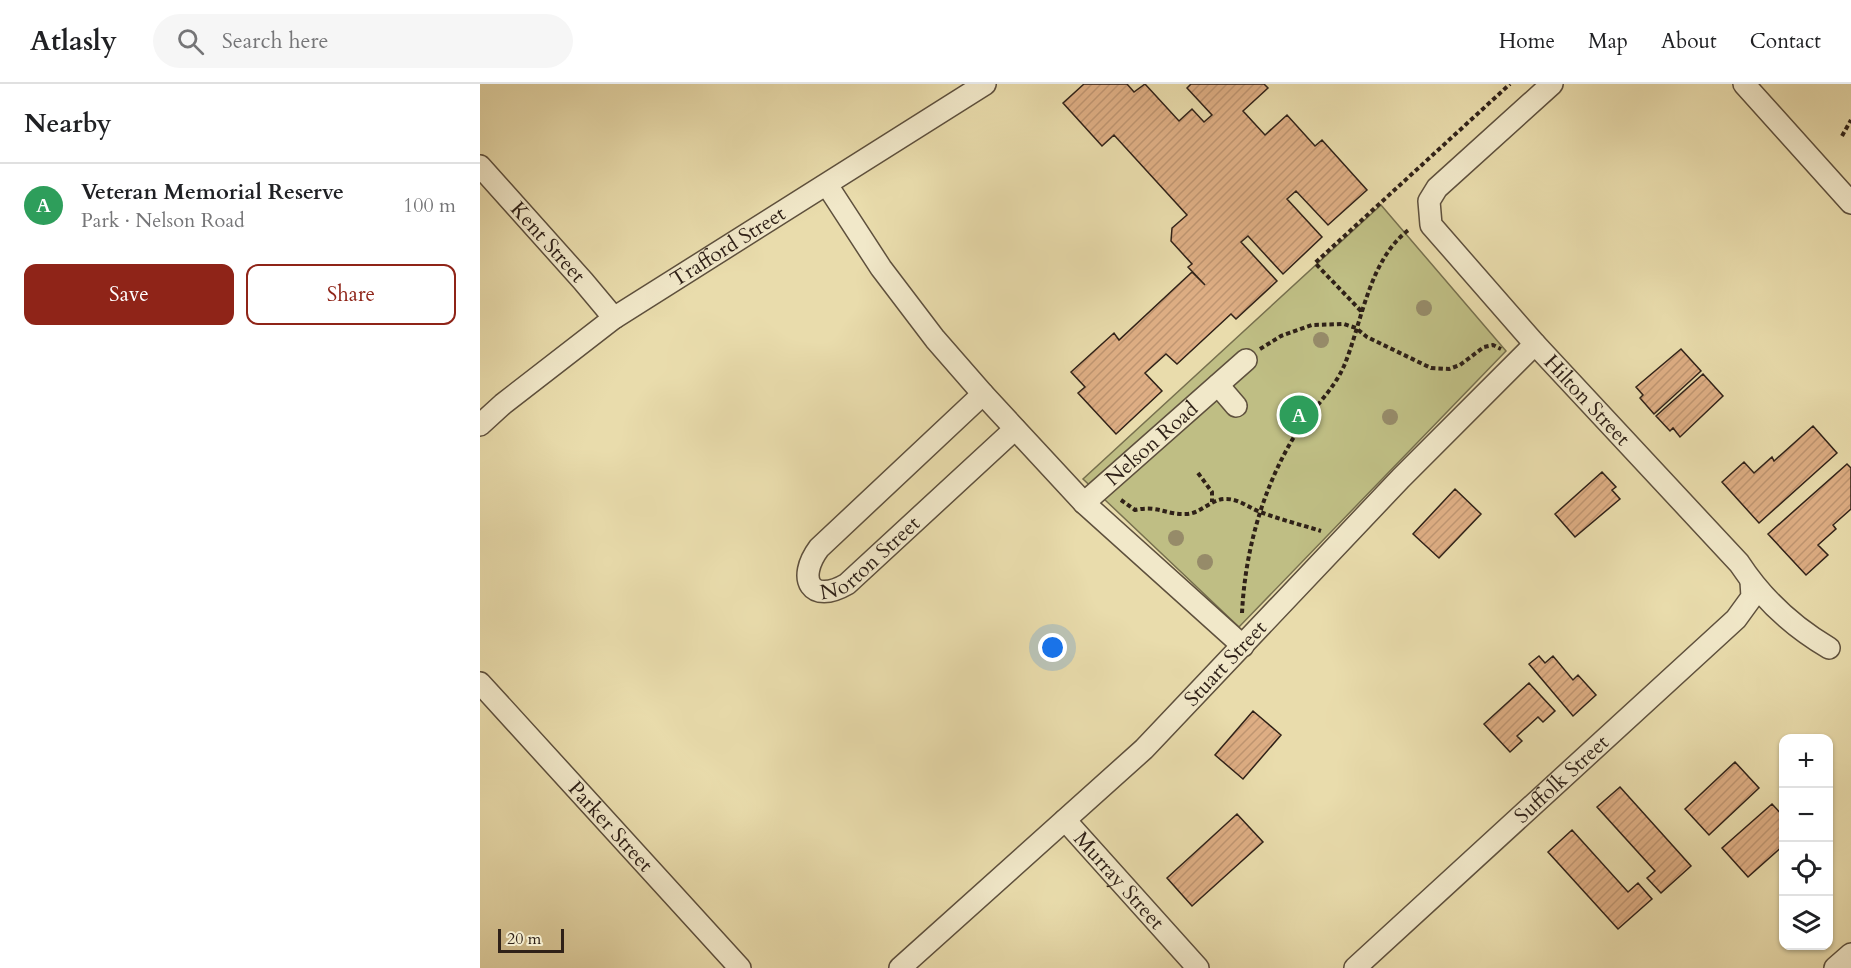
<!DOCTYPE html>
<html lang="en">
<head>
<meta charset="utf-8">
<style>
	:root { --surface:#fff; --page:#f6f6f6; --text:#202124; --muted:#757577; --line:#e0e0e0; --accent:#8f2418 }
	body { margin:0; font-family:Cardo,serif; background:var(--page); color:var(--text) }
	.controls { position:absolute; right:18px; bottom:18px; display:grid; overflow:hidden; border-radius:12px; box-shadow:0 2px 4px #0004 }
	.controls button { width:54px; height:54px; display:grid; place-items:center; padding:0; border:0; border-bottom:2px solid var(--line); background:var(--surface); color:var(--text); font:30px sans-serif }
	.scale { position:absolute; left:18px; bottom:15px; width:66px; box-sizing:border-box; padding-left:6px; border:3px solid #2f2118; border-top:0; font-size:16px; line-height:21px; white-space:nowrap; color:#2f2118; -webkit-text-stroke:4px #f1e8c9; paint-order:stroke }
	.you { position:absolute; left:573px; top:564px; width:21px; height:21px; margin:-15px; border:4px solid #fff; border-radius:50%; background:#1a73e8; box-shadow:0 0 0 9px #1a73e833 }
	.badge { display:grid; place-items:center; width:39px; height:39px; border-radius:50%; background:var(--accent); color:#fff; font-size:20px; font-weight:700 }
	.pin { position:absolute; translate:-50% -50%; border:3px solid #fff; box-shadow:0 2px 6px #0006 }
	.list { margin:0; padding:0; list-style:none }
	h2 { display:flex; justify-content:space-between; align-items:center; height:78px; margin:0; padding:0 24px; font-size:26px }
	h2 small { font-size:20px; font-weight:400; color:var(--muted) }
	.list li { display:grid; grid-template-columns:39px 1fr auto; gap:18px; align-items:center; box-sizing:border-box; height:84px; padding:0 24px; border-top:2px solid var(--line) }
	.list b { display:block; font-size:22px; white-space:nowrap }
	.list p { margin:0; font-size:20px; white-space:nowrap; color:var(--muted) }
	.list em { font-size:20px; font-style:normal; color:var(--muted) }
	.actions { display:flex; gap:12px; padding:18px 24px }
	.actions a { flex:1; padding:14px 0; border:2px solid var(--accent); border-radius:12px; text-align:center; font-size:21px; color:var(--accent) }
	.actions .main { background:var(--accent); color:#fff }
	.icon { flex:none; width:33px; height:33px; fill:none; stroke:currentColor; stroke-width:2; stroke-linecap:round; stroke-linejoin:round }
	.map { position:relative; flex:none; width:1371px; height:884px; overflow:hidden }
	header { display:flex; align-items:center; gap:36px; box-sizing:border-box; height:84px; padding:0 30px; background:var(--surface); border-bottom:2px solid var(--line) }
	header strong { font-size:28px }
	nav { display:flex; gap:33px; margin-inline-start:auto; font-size:21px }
	.search { width:420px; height:54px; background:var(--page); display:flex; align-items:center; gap:15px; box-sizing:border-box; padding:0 21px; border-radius:33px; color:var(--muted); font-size:22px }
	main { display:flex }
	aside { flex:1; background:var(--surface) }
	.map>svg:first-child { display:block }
</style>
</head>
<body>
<header>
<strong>Atlasly</strong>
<div class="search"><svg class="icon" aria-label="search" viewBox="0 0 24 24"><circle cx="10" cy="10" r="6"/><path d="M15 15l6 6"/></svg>Search here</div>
<nav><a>Home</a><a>Map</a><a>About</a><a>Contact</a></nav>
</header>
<main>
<aside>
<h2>Nearby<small></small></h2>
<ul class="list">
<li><span class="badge" style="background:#2e9e5b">A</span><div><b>Veteran Memorial Reserve</b><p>Park · Nelson Road</p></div><em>100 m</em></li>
</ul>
<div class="actions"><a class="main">Save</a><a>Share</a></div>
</aside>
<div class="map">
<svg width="1371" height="884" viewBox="0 0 1371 884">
	<defs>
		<pattern id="building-hatch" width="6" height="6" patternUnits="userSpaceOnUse" patternTransform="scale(1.5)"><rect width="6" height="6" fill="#deae84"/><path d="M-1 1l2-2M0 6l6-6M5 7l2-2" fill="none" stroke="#bf9571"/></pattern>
	</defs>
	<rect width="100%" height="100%" fill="#e9dcac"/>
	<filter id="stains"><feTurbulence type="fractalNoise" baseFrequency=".00333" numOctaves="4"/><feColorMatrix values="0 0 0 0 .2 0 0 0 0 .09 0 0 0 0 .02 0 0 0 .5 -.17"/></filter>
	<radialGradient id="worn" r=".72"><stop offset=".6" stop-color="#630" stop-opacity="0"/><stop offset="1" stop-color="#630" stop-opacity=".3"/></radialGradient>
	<path fill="#bfbe84" stroke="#77704e" stroke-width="1.5" d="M901 121 1026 267 759 543 603 395Z"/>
	<path fill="url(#building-hatch)" stroke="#2f2118" stroke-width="1.5" d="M604 0H647L654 8 665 0 699 37 712 25 724 38 732 31 707 4 711 0H784L788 4 763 27 785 51 807 31 835 62 842 56 887 106 848 141 816 107 807 115 842 153 803 190 768 152 761 158 797 197 756 235 751 230 697 280 686 270 665 289 682 307 636 350 598 309 605 303 591 288 634 249 639 256 712 188 725 201 708 183 712 180 691 157 692 144 707 131 634 51 622 62 583 19Z
		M1201 265 1221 287 1174 330 1160 314 1163 311 1156 303Z
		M1223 290 1243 312 1200 353 1193 344 1190 347 1176 332Z
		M1333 342 1357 369 1279 439 1242 398 1264 378 1274 389 1292 373 1294 377Z
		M1367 380 1371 384V425L1353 441 1356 445 1338 461 1348 471 1326 491 1288 450Z
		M1122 388 1136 403 1132 406 1140 415 1095 453 1075 430Z
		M975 405 1001 430 959 474 933 450Z
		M1059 572 1065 579 1073 572 1093 596 1098 591 1116 611 1093 632 1049 580Z
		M1049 599 1075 627 1063 638 1058 633 1037 652 1042 657 1030 668 1004 640Z
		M773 627 801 651 763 695 735 671Z
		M1255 678 1279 704 1229 751 1205 725Z
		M1140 703 1211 782 1181 809 1167 794 1175 787 1117 723Z
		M1292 720 1304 733V761L1268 793 1242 764Z
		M757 730 783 758 712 822 687 794Z
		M1092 746 1148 808 1158 799 1172 815 1138 845 1068 768Z"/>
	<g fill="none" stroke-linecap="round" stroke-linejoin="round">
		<g stroke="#5e503d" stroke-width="24">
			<g id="minor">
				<path id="s1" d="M1072 0 957 104 949 117 951 141 1055 260 1259 479C1282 514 1313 543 1349 564"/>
				<path d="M1264 0 1371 119"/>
				<path id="s2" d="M0 82 103 197 134 234"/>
				<path d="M347 101 401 184 455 255 503 310 604 419 763 562"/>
				<path d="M738 301 756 322"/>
				<path id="s3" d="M503 310 339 464C316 495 331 521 367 500L535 345"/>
				<path id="s4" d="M0 341 23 320 134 234 505 0"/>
				<path id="s5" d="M604 419 766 276"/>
				<path id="s6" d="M0 599 260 884"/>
				<path id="s7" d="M585 736 718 884"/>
				<path id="s8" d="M420 884 664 665 921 394 1055 260"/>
				<path id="s9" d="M875 884 1256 535 1272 513 1271 497"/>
				<path d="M1355 884 1371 870"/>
			</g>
		</g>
		<path stroke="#2f2118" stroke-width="4" stroke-dasharray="4.5 3" stroke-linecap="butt" d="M1362 52 1371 36
			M881 227 835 179 1030 0
			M780 265 801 252 832 241 864 240 876 244 887 253 951 284 969 285 980 281 1004 263 1013 261 1021 265
			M718 389 732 408V418
			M641 416 655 426C678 421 686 431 706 430 720 430 730 416 744 415 759 414 770 425 783 429 802 436 822 441 841 447
			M762 529C765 467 783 402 817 348 832 325 853 307 864 282 882 239 889 174 930 145"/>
		<use href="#minor" stroke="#f1e8c9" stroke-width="21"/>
	</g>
	<g fill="#968b69">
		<circle cx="944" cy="224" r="8"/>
		<circle cx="841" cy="256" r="8"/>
		<circle cx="910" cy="333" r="8"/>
		<circle cx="696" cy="454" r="8"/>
		<circle cx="725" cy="478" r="8"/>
	</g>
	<g text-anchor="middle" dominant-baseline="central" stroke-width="5" stroke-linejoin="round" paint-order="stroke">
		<g font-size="21" fill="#2f2118" stroke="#f1e8c9">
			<text stroke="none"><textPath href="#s2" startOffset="102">Kent Street</textPath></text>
			<text stroke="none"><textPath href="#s4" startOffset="306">Trafford Street</textPath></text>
			<text stroke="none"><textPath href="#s1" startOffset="429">Hilton Street</textPath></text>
			<text stroke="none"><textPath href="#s5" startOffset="90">Nelson Road</textPath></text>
			<text stroke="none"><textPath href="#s3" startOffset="338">Norton Street</textPath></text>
			<text stroke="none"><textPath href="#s8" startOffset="446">Stuart Street</textPath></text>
			<text stroke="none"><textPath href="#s9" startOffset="280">Suffolk Street</textPath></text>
			<text stroke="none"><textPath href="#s6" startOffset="194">Parker Street</textPath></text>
			<text stroke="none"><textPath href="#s7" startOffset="81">Murray Street</textPath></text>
		</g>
	</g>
	<rect width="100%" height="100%" filter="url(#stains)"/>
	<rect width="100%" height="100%" fill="url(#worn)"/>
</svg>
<div class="controls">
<button>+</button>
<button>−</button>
<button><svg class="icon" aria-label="locate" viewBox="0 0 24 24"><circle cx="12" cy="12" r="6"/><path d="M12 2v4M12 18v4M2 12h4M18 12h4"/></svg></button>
<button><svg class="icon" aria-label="layers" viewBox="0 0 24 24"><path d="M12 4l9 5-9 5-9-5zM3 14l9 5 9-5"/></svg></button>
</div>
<div class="scale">20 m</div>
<div class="you"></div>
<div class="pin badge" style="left:819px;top:331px;background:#2e9e5b">A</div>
</div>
</main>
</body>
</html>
